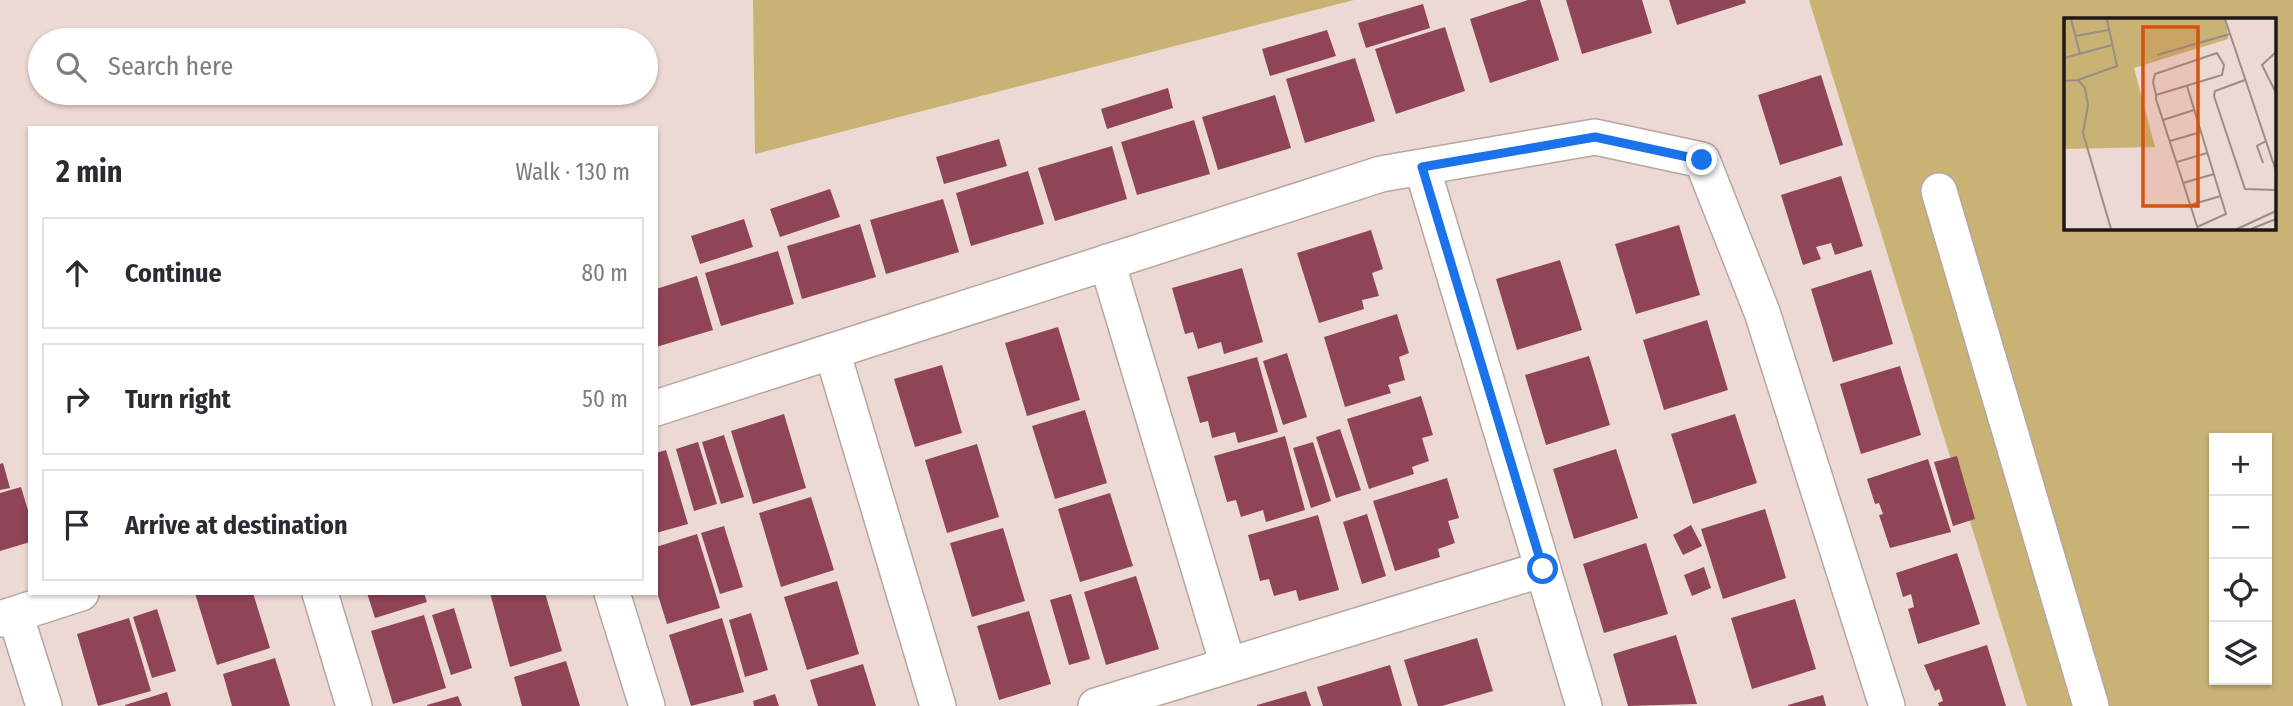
<!DOCTYPE html>
<html lang="en">
<head>
<meta charset="utf-8">
<style>
	:root { --surface:#fff; --page:#f2f2f3; --text:#2b2b33; --muted:#7c7c81; --line:#e1e1e2 }
	body { margin:0; font-family:"Fira Sans Condensed",sans-serif; background:var(--page); color:var(--text) }
	.controls { position:absolute; right:21px; bottom:21px; display:grid; overflow:hidden; border-radius:0px; box-shadow:0 2px 5px #0004 }
	.controls button { width:63px; height:63px; display:grid; place-items:center; padding:0; border:0; border-bottom:2px solid var(--line); background:var(--surface); color:var(--text); font:35px sans-serif }
	.stop { position:absolute; width:21px; height:21px; margin:-16px; border:5px solid #1a73e8; border-radius:50%; background:#fff }
	.stop.end { background:#1a73e8; border-color:#fff; box-shadow:0 2px 7px #0008 }
	.list { margin:0; padding:0; list-style:none }
	h2 { display:flex; justify-content:space-between; align-items:center; height:91px; margin:0; padding:0 28px; font-size:30px }
	h2 small { font-size:23px; font-weight:400; color:var(--muted) }
	.list li { display:grid; grid-template-columns:46px 1fr auto; gap:21px; align-items:center; box-sizing:border-box; height:112px; margin:0 14px 14px; padding:0 14px; border:2px solid var(--line); border-radius:0px }
	.list b { display:block; font-size:26px; white-space:nowrap }
	.list em { font-size:23px; font-style:normal; color:var(--muted) }
	.icon { flex:none; width:38px; height:38px; fill:none; stroke:currentColor; stroke-width:2; stroke-linecap:round; stroke-linejoin:round }
	.map { position:relative; flex:none; width:2293px; height:706px; overflow:hidden }
	.search { position:absolute; background:var(--surface); box-shadow:0 2px 5px #0004; left:28px; top:28px; width:630px; height:77px; display:flex; align-items:center; gap:18px; box-sizing:border-box; padding:0 24px; border-radius:38px; color:var(--muted); font-size:26px }
	.panel { position:absolute; background:var(--surface); box-shadow:0 2px 5px #0004; left:28px; top:126px; width:630px; height:469px; border-radius:0px }
	.map>svg:first-child { display:block }
</style>
</head>
<body>
<div class="map">
<svg width="2293" height="706" viewBox="0 0 2293 706">
	<rect width="100%" height="100%" fill="#edd9d4"/>
	<path fill="#c8b375" fill-rule="evenodd" d="M753 0H1354L755 154Z
		M1809 0H2293V706H2027ZM2066 19H2274V228H2066ZM2214 438H2267V680H2214Z"/>
	<path fill="#8f4458" d="M1528 0H1540L1559 60 1490 83 1470 19Z
		M1566 0H1642L1652 33 1582 54Z
		M1669 0H1745L1746 3 1677 25Z
		M1423 4 1430 28 1366 48 1358 23Z
		M1445 27 1465 91 1396 114 1375 49Z
		M1327 30 1336 56 1270 76 1262 49Z
		M1355 58 1375 121 1305 143 1286 79Z
		M1821 75 1843 145 1780 165 1758 95Z
		M1168 88 1173 108 1107 129 1101 109Z
		M1275 95 1291 148 1218 170 1202 117Z
		M1194 120 1210 174 1137 195 1121 142Z
		M999 139 1007 166 944 184 936 157Z
		M1112 146 1127 199 1055 221 1038 168Z
		M1028 171 1044 224 971 246 956 193Z
		M1841 176 1863 246 1835 255 1831 243 1816 247 1821 259 1803 265 1781 195Z
		M830 189 840 217 780 237 770 209Z
		M943 199 959 252 886 274 870 220Z
		M744 219 753 247 700 264 691 236Z
		M860 224 876 277 802 299 787 246Z
		M1679 225 1700 295 1636 314 1615 244Z
		M1371 230 1383 269 1372 273 1379 296 1362 300 1364 309 1319 323 1297 253Z
		M778 251 794 304 721 326 705 273Z
		M1560 260 1582 330 1517 350 1496 279Z
		M1242 268 1263 342 1224 354 1221 342 1198 349 1193 332 1185 334 1172 288Z
		M1871 270 1893 344 1833 362 1811 289Z
		M697 276 713 330 656 347V289Z
		M1397 314 1409 353 1399 357 1405 380 1388 385 1391 393 1345 407 1324 337Z
		M1707 320 1728 390 1664 410 1643 340Z
		M1058 327 1080 400 1027 416 1005 343Z
		M1287 353 1307 417 1283 425 1263 361Z
		M1589 356 1610 425 1546 445 1525 375Z
		M1257 357 1278 432 1238 443 1235 432 1212 438 1208 421 1200 423 1187 377Z
		M942 365 962 433 915 447 894 379Z
		M1900 366 1921 435 1861 454 1840 384Z
		M1421 396 1433 435 1422 438 1429 461 1412 467 1414 474 1369 489 1347 419Z
		M1085 410 1107 483 1055 499 1032 426Z
		M784 414 806 488 753 504 731 431Z
		M1735 414 1757 483 1693 504 1671 434Z
		M1340 429 1361 490 1336 498 1316 437Z
		M724 435 744 497 721 504 702 442Z
		M1285 436 1305 510 1266 522 1263 510 1241 517 1236 500 1227 502 1214 456Z
		M698 442 717 504 694 511 676 449Z
		M1313 442 1331 501 1311 508 1293 448Z
		M977 444 999 517 947 533 925 460Z
		M1616 449 1638 518 1574 539 1553 469Z
		M666 450 688 524 656 533V453Z
		M1957 456 1975 519 1953 526 1934 462Z
		M1928 459 1951 532 1890 548 1879 515 1883 514 1879 503 1875 504 1867 479Z
		M3 463 10 488 0 490V464Z
		M1447 478 1459 518 1448 521 1455 543 1438 549 1440 557 1395 571 1373 501Z
		M21 487 30 517V542L0 551V493Z
		M1110 493 1133 566 1080 582 1058 509Z
		M811 497 834 570 781 587 759 513Z
		M1765 509 1786 578 1723 599 1701 529Z
		M1367 514 1386 576 1362 584 1343 522Z
		M1318 515 1339 590 1299 601 1296 590 1274 596 1269 579 1260 581 1248 535Z
		M1691 525 1702 546 1683 555 1673 535Z
		M724 526 743 587 720 594 701 533Z
		M1003 528 1025 601 972 617 950 543Z
		M697 534 720 608 667 624 656 589V547Z
		M1646 543 1668 614 1604 633 1583 564Z
		M1957 553 1980 624 1918 644 1908 609 1914 607 1911 594 1903 597 1896 573Z
		M1704 567 1711 588 1692 596 1684 575Z
		M1136 576 1159 649 1106 665 1084 592Z
		M837 581 859 654 807 670 784 597Z
		M195 593H253L270 648 217 665Z
		M367 593H424L427 602 375 618Z
		M490 593H545L562 651 510 667Z
		M1071 594 1090 659 1069 665 1050 600Z
		M1795 599 1816 669 1752 689 1731 618Z
		M454 608 472 668 451 675 432 615Z
		M157 609 176 671 152 678 133 617Z
		M1029 611 1051 684 999 700 977 626Z
		M751 613 768 670 745 677 729 620Z
		M424 615 446 688 393 704 371 631Z
		M129 618 151 691 98 706 77 634Z
		M722 618 744 692 691 706 669 635Z
		M1676 635 1697 704 1628 706 1613 654Z
		M1477 638 1493 691 1442 706H1418L1404 660Z
		M1987 645 2006 706H1939L1938 703 1943 701 1939 689 1935 691 1924 665Z
		M275 658 290 706H232L223 674Z
		M566 661 580 706H522L514 677Z
		M863 664 876 706H818L810 680Z
		M1390 665 1402 706H1323L1317 687Z
		M1306 691 1311 706H1257V705Z
		M167 692 171 706H125V705Z
		M775 694 779 706H754L753 701Z
		M1823 695 1826 706H1788V705Z
		M458 696 462 706H427V705Z"/>
	<g fill="none" stroke-linecap="round" stroke-linejoin="round">
		<g stroke="#b7a5a0" stroke-width="38">
			<path id="minor" d="M1422 167 1584 706
				M1939 191 2091 706
				M1107 262 1228 665
				M832 351 938 706
				M656 408 1381 174 1595 137 1702 160 1762 312 1887 706
				M320 593 354 706
				M612 593 647 706
				M15 614 44 706
				M0 619 81 593
				M1096 706 1543 569"/>
		</g>
		<use href="#minor" stroke="#fff" stroke-width="35"/>
	</g>
	<g fill="none" stroke-linecap="round" stroke-linejoin="round">
		<path stroke="#1a73e8" stroke-width="9" d="M1543 569 1422 167 1595 137 1702 160"/>
	</g>
	<g transform="translate(2064 18)">
		<rect width="212" height="212" fill="#edd9d4"/>
		<path d="M0 1H162L164 21 70 50 91 129 0 131Z" fill="#c8b375"/>
		<path fill="none" stroke="#9b8c88" stroke-width="2" d="M7 1 16 36M161 1 212 153M11 18 45 12M212 34 198 47 212 75M93 37 166 16M0 40 48 27M14 62 53 48 43 1M181 62 151 73 150 78 181 171 212 172M0 63 14 62 21 70 24 87 19 115 47 211M123 68 162 196 133 209M92 77 158 57 160 47 153 35 91 56 89 64 92 77V81L134 211M99 102 130 92M106 123 137 114M113 144 143 135M199 145 193 128 202 123M119 165 150 156M126 187 157 178M173 211 212 193M187 211 212 201"/>
		<path fill="#d4520d" fill-opacity="0.15" stroke="#d4520d" stroke-width="3.5" d="M79 9H134V188H79Z"/>
		<rect width="212" height="212" fill="none" stroke="#1f1816" stroke-width="3.5"/>
	</g>
</svg>
<div class="controls">
<button>+</button>
<button>−</button>
<button><svg class="icon" aria-label="locate" viewBox="0 0 24 24"><circle cx="12" cy="12" r="6"/><path d="M12 2v4M12 18v4M2 12h4M18 12h4"/></svg></button>
<button><svg class="icon" aria-label="layers" viewBox="0 0 24 24"><path d="M12 4l9 5-9 5-9-5zM3 14l9 5 9-5"/></svg></button>
</div>
<div class="stop" style="left:1543px;top:569px"></div>
<div class="stop end" style="left:1702px;top:160px"></div>
<div class="search"><svg class="icon" aria-label="search" viewBox="0 0 24 24"><circle cx="10" cy="10" r="6"/><path d="M15 15l6 6"/></svg>Search here</div>
<section class="panel">
<h2>2 min<small>Walk · 130 m</small></h2>
<ul class="list">
<li><svg class="icon" aria-label="ahead" viewBox="0 0 24 24"><path d="M12 20V5M6 11l6-6 6 6"/></svg><div><b>Continue</b></div><em>80 m</em></li>
<li><svg class="icon" aria-label="right" viewBox="0 0 24 24"><path d="M7 20v-9h11M14 6l5 5-5 5"/></svg><div><b>Turn right</b></div><em>50 m</em></li>
<li><svg class="icon" aria-label="arrive" viewBox="0 0 24 24"><path d="M6 21V4h12l-3 4 3 4H6"/></svg><div><b>Arrive at destination</b></div></li>
</ul>
</section>
</div>
</body>
</html>
